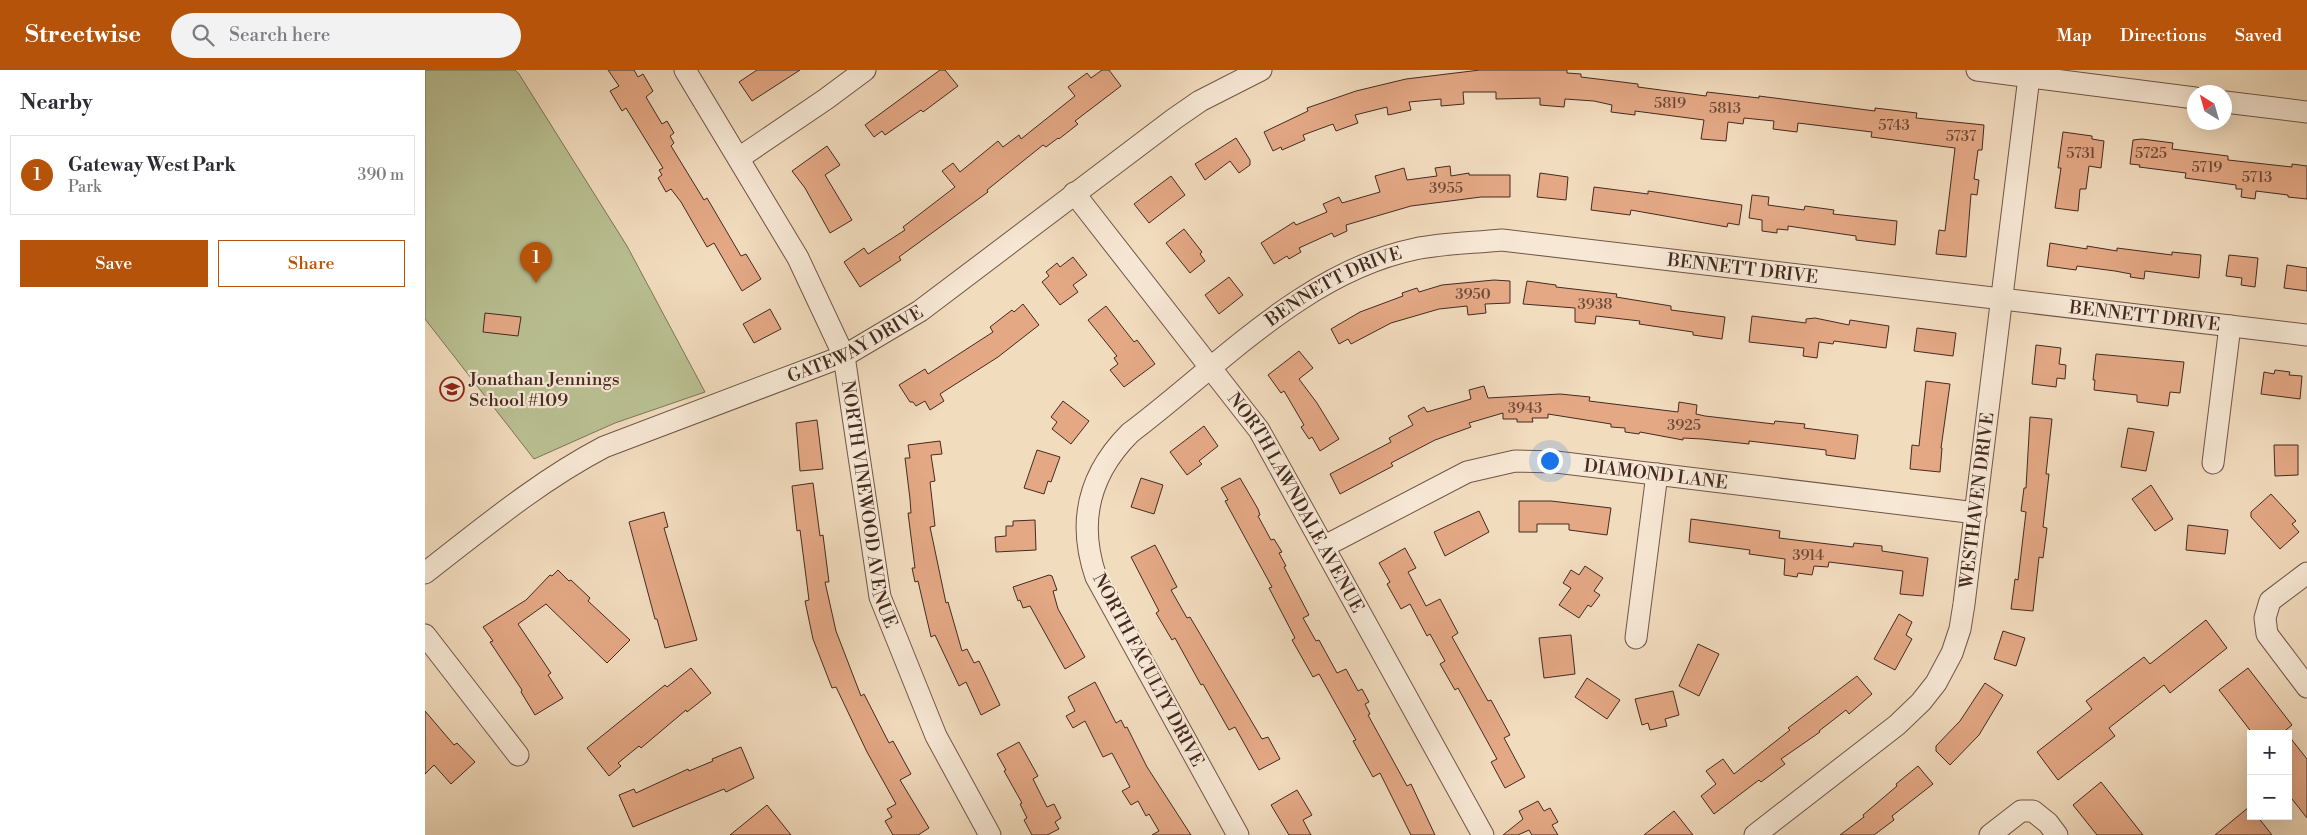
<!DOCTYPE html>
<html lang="en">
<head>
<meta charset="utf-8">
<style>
	:root { --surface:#fff; --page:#f2f2f3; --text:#2b2b33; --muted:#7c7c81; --line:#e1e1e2; --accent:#b45309 }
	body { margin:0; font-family:"Libre Bodoni",serif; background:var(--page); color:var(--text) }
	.controls { position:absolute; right:15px; bottom:15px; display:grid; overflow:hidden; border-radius:0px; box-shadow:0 5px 20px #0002 }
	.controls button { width:45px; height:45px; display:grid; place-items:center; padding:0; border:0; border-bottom:1px solid var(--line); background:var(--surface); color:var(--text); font:25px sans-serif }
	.compass { position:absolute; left:1762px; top:15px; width:45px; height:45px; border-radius:50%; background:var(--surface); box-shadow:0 5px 20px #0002; rotate:323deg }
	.you { position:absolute; left:1124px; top:390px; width:18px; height:18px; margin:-12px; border:4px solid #fff; border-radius:50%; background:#1a73e8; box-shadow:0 0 0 8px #1a73e833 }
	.badge { display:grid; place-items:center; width:32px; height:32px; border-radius:50%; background:var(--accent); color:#fff; font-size:16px; font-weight:700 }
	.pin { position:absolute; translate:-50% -41px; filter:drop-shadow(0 1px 2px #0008) }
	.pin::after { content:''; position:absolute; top:26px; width:18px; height:15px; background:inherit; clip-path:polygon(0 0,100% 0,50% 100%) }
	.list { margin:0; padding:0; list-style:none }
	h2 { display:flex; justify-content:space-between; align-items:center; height:65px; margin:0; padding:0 20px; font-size:21px }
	h2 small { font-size:16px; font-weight:400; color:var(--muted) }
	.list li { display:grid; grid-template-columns:32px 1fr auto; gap:15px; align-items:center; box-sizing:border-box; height:80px; margin:0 10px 10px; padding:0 10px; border:1px solid var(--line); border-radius:0px }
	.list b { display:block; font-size:19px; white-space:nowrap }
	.list p { margin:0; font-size:16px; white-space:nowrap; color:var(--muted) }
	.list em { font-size:16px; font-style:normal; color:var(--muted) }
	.actions { display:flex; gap:10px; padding:15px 20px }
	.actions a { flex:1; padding:11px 0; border:1px solid var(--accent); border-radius:0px; text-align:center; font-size:18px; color:var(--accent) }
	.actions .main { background:var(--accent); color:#fff }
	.icon { flex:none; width:28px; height:28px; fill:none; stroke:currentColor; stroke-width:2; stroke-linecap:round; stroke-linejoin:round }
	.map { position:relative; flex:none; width:1882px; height:765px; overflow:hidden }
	header { display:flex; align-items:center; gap:30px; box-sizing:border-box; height:70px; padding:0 25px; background:var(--accent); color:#fff }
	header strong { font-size:24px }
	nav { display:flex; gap:28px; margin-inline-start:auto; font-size:18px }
	.search { width:350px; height:45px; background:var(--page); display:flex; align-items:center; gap:12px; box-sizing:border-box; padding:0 18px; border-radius:28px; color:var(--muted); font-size:19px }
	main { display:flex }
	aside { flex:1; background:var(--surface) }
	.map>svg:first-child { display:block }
</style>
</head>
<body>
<header>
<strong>Streetwise</strong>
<div class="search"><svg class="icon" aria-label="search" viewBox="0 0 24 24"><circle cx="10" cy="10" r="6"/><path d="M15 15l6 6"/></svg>Search here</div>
<nav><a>Map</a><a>Directions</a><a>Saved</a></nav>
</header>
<main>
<aside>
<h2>Nearby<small></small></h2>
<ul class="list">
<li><span class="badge">1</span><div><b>Gateway West Park</b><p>Park</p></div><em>390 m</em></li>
</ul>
<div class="actions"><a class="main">Save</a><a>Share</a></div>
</aside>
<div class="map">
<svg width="1882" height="765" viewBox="0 0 1882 765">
	<rect width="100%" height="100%" fill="#f2dcbe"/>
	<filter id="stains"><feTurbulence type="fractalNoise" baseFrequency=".004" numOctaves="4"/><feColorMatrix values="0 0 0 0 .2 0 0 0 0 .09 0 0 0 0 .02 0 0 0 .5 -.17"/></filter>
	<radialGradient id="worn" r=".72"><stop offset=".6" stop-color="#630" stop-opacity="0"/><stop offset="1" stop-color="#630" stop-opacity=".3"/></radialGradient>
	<path fill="#b9c092" stroke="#7e755a" d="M0 0H90L94 4 202 176 280 322 190 353 109 389 0 249Z"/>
	<path fill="#e4a885" stroke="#442a21" d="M183 0H209L213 7 218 4 228 21 221 27 237 54 242 51 249 63 245 66 249 73 246 76 279 130 282 128 316 186 321 184 336 209 317 221 289 173 282 177 256 132 246 119 241 122 233 108 237 105 234 100 238 98 201 38 197 41 185 21 194 16Z
		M332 0H375L327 31 314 12Z
		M515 0H520L533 16 498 42 496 40 460 65 457 61 449 67 440 55Z
		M677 0H684L696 16 650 51 653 54 634 69 633 68 621 77 618 75 562 120 563 122 474 187 476 190 435 217 419 192 439 178 443 184 480 160 478 157 530 117 517 101 528 93 535 102 573 71 578 77 594 65 596 69 650 26 643 17 662 3 666 8Z
		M1055 0H1142V3L1156 4V7L1213 14V17L1281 26 1282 22 1334 28V26L1450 41V38L1492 43 1491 48 1559 55 1557 80H1553L1549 109 1554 110 1552 125 1546 124 1541 187 1511 184 1514 160 1520 161 1530 78 1446 67 1447 62 1373 53 1372 62 1348 59 1349 51 1319 48 1318 54 1303 52 1301 71 1276 69 1279 50 1210 41V45L1186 42 1187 35 1169 31 1140 29 1139 37 1115 35V28L1071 29V22H1038L1039 34 1016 36V29L984 32 986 40 963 45 962 37 930 45 933 53 911 61 908 54 878 65 880 70 857 80 856 77 848 81 839 62 883 41 882 38 931 21 981 9Z
		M1638 62 1667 66V69L1679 71 1676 98 1664 96 1661 119H1655L1653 141 1630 138 1636 98H1633Z
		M811 68 825 90V95L814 103 805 91 780 110 770 94Z
		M1717 69 1748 73 1747 79 1803 86V90L1867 97V94L1882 96V129L1863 127V125L1831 121 1830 129 1816 127 1817 119H1811V115L1760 108 1761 103 1714 97 1715 95 1705 94 1708 70Z
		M402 76 415 95 400 105 427 150 405 163 380 118 367 101Z
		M1025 96 1026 106 1044 103V105H1085V127H1056L986 136 921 155 922 161 909 167 907 163 874 178 876 182 864 189 862 186 849 194 836 173 869 152 871 155 902 142 898 134 914 127 917 133 955 122 950 106 979 98 982 110 1012 106 1010 98Z
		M1115 103 1143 107 1141 130 1112 127Z
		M746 106 760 125 724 153 709 134Z
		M1169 117 1223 124V121L1317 135 1314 155 1303 153 1302 157 1206 140 1205 145 1166 140Z
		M1327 125 1344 127 1343 135 1379 140 1380 136 1409 140 1408 144 1472 151 1470 175 1431 170V166L1363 156V160L1352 159V163L1337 161V150L1324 148Z
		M759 159 777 182 775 184 780 191 765 203 741 173Z
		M1625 173 1662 179V176L1692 181V178L1747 185V182L1776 185 1774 208 1720 201 1719 209 1705 207 1706 204 1690 201 1652 196 1651 200 1622 196Z
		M1804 185 1833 188 1830 217 1816 215 1817 208 1801 206Z
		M648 187 662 205 648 215 653 222 635 235 617 212 624 206 621 202 632 193 635 197Z
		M1862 195 1882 198V221L1859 218Z
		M804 207 818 225 794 244 780 225Z
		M1069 210 1085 211V233L1060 234 1061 243 1043 245 1042 236 1014 239 966 253 926 274 923 269 914 274 906 259 935 242 978 226 977 223 992 218 994 222 1017 215Z
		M1102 211 1131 215V217L1192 224 1191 227 1246 236V240L1300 247 1297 269 1268 265V262L1214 254 1215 251 1171 246 1170 254 1150 252V238L1098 234Z
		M598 234 614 255 573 287 515 324 519 331 505 340 500 331 491 336 488 332H485L474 315 500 299 503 304 568 262 565 257 587 240 589 242Z
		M681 236 709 272 712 270 730 294 699 317 685 300 693 294 689 288 692 286 663 250Z
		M345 239 356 259 329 273 318 254Z
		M60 243 96 247 93 266 58 262Z
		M1327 246 1381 253V249L1390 248 1424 255 1425 250 1464 256 1461 278 1409 271 1408 274 1394 272 1392 288 1378 286 1379 278 1324 272Z
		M1492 258 1531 263 1528 286 1489 281Z
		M1611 275 1636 278 1634 294 1641 295 1640 309 1632 308 1631 317 1607 314Z
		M874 281 888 298 874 309 892 333 914 369 895 381 887 367 884 369 876 357 879 355 859 321 856 323 843 305Z
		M1671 284 1759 292 1755 323 1745 322 1743 336 1712 332V325L1669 320 1670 310H1668Z
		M1850 300 1865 302 1864 305 1877 306 1875 329 1836 324 1839 302 1849 304Z
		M1501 311 1525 314 1516 378H1517L1515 402 1485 399 1487 375 1494 376Z
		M1059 316 1063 328 1135 324 1165 327 1164 331 1253 342 1254 332 1272 335 1271 344 1280 346 1349 354 1350 351 1380 354 1379 358 1433 365 1430 389 1401 385V380L1324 371V374L1277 369 1258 368V370L1215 362 1214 364 1200 362V358L1186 357V354L1123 344V348H1107L1108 352H1092V349H1078V343L1044 353 1046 357 1010 370 966 393 968 396 915 424 905 404 966 372 964 368 988 355 983 346 999 337 1002 342 1046 329 1044 320Z
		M638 331 664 351 646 374 627 359 632 352 626 347Z
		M1605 347 1627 349 1621 404H1624L1618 457 1622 458 1618 488 1614 487 1608 541 1586 539 1590 509 1593 510 1601 442 1596 441 1599 418H1601Z
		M392 350 398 399 375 401 371 353Z
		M779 356 793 376 774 391 777 394 762 405 745 382Z
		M1703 358 1729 362 1721 401 1696 397Z
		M515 371 517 384 506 385 510 411 505 412 510 456 505 457 521 533 523 532 537 581 542 579 549 593 554 591 575 635 556 645 541 612 534 616 510 565 506 567 493 511 490 512 487 498H490L483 443H486L485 429 480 388H485L483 375Z
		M1849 375H1873V405L1850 406Z
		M612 380 635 387 626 412 623 411 619 424 599 418Z
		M716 408 738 415 729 444 706 437Z
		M815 408 833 439 835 445 833 446 846 470 849 469 857 482 854 483 861 496 859 497 884 545 878 548 891 571 894 570 912 603 921 599 933 621 937 619 944 632 940 634 945 644 943 645 982 716 986 714 1010 765H986L955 703 948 707 928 671 931 670 894 604 888 607 867 570 870 568 844 518 847 517 800 431 803 430 796 418Z
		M388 413 395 466 398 465 404 512H400L411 561 436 626 439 624 464 673 468 671 486 704 475 710 504 758 493 765H468L460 751 467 747 462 739 471 734 442 682 411 617 407 618 388 569 380 531 384 530 375 460 372 461 367 416Z
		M1726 415 1748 449 1730 461 1707 429Z
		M1846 424 1871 451 1867 454 1874 462 1855 479 1826 447V442Z
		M1094 431H1126L1186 438 1182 465 1144 460V454H1112V462H1094Z
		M1054 441 1064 462 1020 486 1009 462Z
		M239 442 243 457 239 458 272 570 240 578 232 549H230L204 452Z
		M1266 449 1355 461 1354 468 1428 477 1429 473 1457 476V481L1503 488 1498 526 1475 524 1478 501 1404 492 1403 497 1389 496 1387 505 1373 503 1372 507 1359 505 1360 489 1324 484 1325 480 1264 472Z
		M610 450 611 480 571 482 570 467 581 466V456H588V451Z
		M1763 455 1803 460 1800 484 1761 480Z
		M730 475 752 517 746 520 762 548 765 547 837 669 843 667 855 689 834 700 810 657 804 660 778 614 776 615 750 568 747 570 731 543 734 541 706 487Z
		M980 478 991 498 983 502 1001 536 1015 529 1033 563 1027 567 1063 631 1066 630 1085 665 1079 668 1100 707 1080 718 1066 692 1072 689 1033 618 1030 620 1015 594 1020 591 1005 564 1002 566 985 534 976 539 962 514 965 512 954 493Z
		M1160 496 1178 508 1169 521 1175 525 1166 537 1163 535 1154 548 1134 535 1146 518 1138 513 1146 500 1154 505Z
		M133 500 144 511 146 510 165 528 163 531 205 570 182 593 121 534 93 554 126 603 123 605 138 628 110 645 96 622 97 620 65 572 68 571 58 557 101 530 125 505 127 506Z
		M624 505 627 506 632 520 628 521 633 539 660 587 640 599 605 536 598 538 595 530 593 531 588 517Z
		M1474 544 1487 552 1481 565 1487 569 1470 600 1449 589Z
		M1781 550 1802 578 1745 623 1739 615 1684 658 1690 666 1633 710 1612 682 1667 639 1661 631 1719 587 1725 594Z
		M1578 561 1600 568 1591 596 1569 589Z
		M1146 565 1150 604 1119 608 1114 568Z
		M1273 574 1294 584 1274 626 1254 616Z
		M266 598 286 623 262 642 261 640 216 678 214 676 193 693 196 696 184 706 162 678 240 615 242 617Z
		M1823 598 1867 655 1856 664H1828L1794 620Z
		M1432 606 1447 624 1424 644 1421 640 1394 661 1395 662 1356 689 1360 694 1336 712 1334 710 1289 744 1276 726 1291 714 1281 701 1298 689 1309 704 1365 660 1363 658Z
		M1162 608 1195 630 1182 649 1150 627Z
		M670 612 691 653 696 650 700 658 702 657 722 697 766 765H727L734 761 724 744 721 746 713 731 706 735 697 721 705 717 687 683 678 687 660 651 648 658 641 646 650 641 643 627Z
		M1560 613 1578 625 1554 665 1525 695 1511 681V676L1535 651Z
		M1248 621 1254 645 1240 649 1242 656 1225 660 1223 653 1217 655 1210 629Z
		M0 641 29 675 32 673 50 692 26 714 9 695 0 704Z
		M1863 665 1882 689V748L1863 724Z
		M594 672 613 706 608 709 622 737 629 734 636 748 630 752 634 759 622 765H607L599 750 602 748 595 734 597 733 579 701 581 700 572 684Z
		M316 677 329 708 301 722 299 719 208 757 194 725 209 719 211 723 263 699 264 701 288 691 287 689Z
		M1493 696 1508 714 1467 746 1469 750 1449 765H1415L1439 747 1438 745 1472 716 1471 714Z
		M1676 712 1718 765H1672L1648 735Z
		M872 720 887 745 878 750 886 765H864L846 735Z
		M1113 731 1119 741 1125 738 1133 752 1127 755 1133 765H1107L1104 760 1093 765H1078L1098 749 1094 741Z
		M342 735 366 765H305Z
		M1824 737 1826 746H1832L1847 765H1790Z
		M1249 741 1268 765H1219Z"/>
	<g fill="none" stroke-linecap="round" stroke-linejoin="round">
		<g stroke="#705648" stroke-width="23">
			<g id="minor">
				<path id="s1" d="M260 0 373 188 419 286 455 527 511 666 565 765"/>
				<path d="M1552 0 1770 28"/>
				<path d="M1800 32 1882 42"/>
				<path d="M314 88 401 29 440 0"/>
				<path id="s2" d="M649 123 834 360 1058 765"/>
				<path d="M1788 393 1805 256"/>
				<path id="s3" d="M900 476 1042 402 1090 391 1131 392 1551 443"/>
				<path id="s4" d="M0 503C58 458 114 411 179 377L419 286 495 241 749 49 775 31 836 0"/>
				<path d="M1882 503 1845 531 1840 548 1842 564 1882 617"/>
				<path d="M0 565 93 685"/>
				<path d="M1211 568 1232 404"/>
				<path id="s5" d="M813 765 671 507C652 452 664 404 705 363 793 297 879 202 990 179 1019 173 1048 173 1077 170L1882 265"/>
				<path id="s6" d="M1330 765 1472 655 1496 632 1511 613 1527 583 1535 559 1539 534 1604 7"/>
				<path d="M1565 765 1596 741H1608L1623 753 1632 765"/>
			</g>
		</g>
		<use href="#minor" stroke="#f7e8d5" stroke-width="21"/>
	</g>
	<defs>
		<g id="school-ring" transform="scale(1.25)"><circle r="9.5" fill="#f7e8d5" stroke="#8f2418" stroke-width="1.5"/><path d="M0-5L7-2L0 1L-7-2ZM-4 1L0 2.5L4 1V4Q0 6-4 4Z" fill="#8f2418"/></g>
	</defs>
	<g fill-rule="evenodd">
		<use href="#school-ring" x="27" y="319"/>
	</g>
	<g text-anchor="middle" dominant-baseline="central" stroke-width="4.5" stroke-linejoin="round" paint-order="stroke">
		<g font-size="15" fill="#6c4a3a">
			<text x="1245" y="33">5819</text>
			<text x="1300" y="38">5813</text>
			<text x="1469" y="55">5743</text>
			<text x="1536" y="66">5737</text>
			<text x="1656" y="83">5731</text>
			<text x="1726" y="83">5725</text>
			<text x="1782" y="97">5719</text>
			<text x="1832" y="107">5713</text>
			<text x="1021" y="118">3955</text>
			<text x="1048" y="224">3950</text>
			<text x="1170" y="234">3938</text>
			<text x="1100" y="338">3943</text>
			<text x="1259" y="355">3925</text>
			<text x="1383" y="485">3914</text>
		</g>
		<g font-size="18" fill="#442a21" stroke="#f7e8d5">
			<text stroke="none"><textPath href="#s5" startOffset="1124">BENNETT DRIVE</textPath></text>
			<text stroke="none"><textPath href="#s5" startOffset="704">BENNETT DRIVE</textPath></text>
			<text stroke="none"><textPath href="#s5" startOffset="1529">BENNETT DRIVE</textPath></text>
			<text stroke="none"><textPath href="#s4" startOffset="491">GATEWAY DRIVE</textPath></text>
			<text stroke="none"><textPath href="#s3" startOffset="351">DIAMOND LANE</textPath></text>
			<text stroke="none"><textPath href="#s6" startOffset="426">WESTHAVEN DRIVE</textPath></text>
			<text stroke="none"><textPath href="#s1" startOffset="478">NORTH VINEWOOD AVENUE</textPath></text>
			<text stroke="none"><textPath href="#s2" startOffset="382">NORTH LAWNDALE AVENUE</textPath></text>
			<text transform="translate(723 600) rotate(62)">NORTH FACULTY DRIVE</text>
		</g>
		<g font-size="18" fill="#442a21" stroke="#f7e8d5" text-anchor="start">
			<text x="44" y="309">Jonathan Jennings<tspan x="44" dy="21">School #109</tspan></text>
		</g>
	</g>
	<rect width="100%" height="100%" filter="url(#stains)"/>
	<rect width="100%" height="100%" fill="url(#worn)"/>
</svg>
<div class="controls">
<button>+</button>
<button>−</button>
</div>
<svg class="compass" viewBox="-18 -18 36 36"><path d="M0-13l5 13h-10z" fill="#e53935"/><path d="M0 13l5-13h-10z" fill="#7c7c81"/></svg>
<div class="you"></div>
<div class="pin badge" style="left:111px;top:213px">1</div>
</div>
</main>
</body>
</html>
